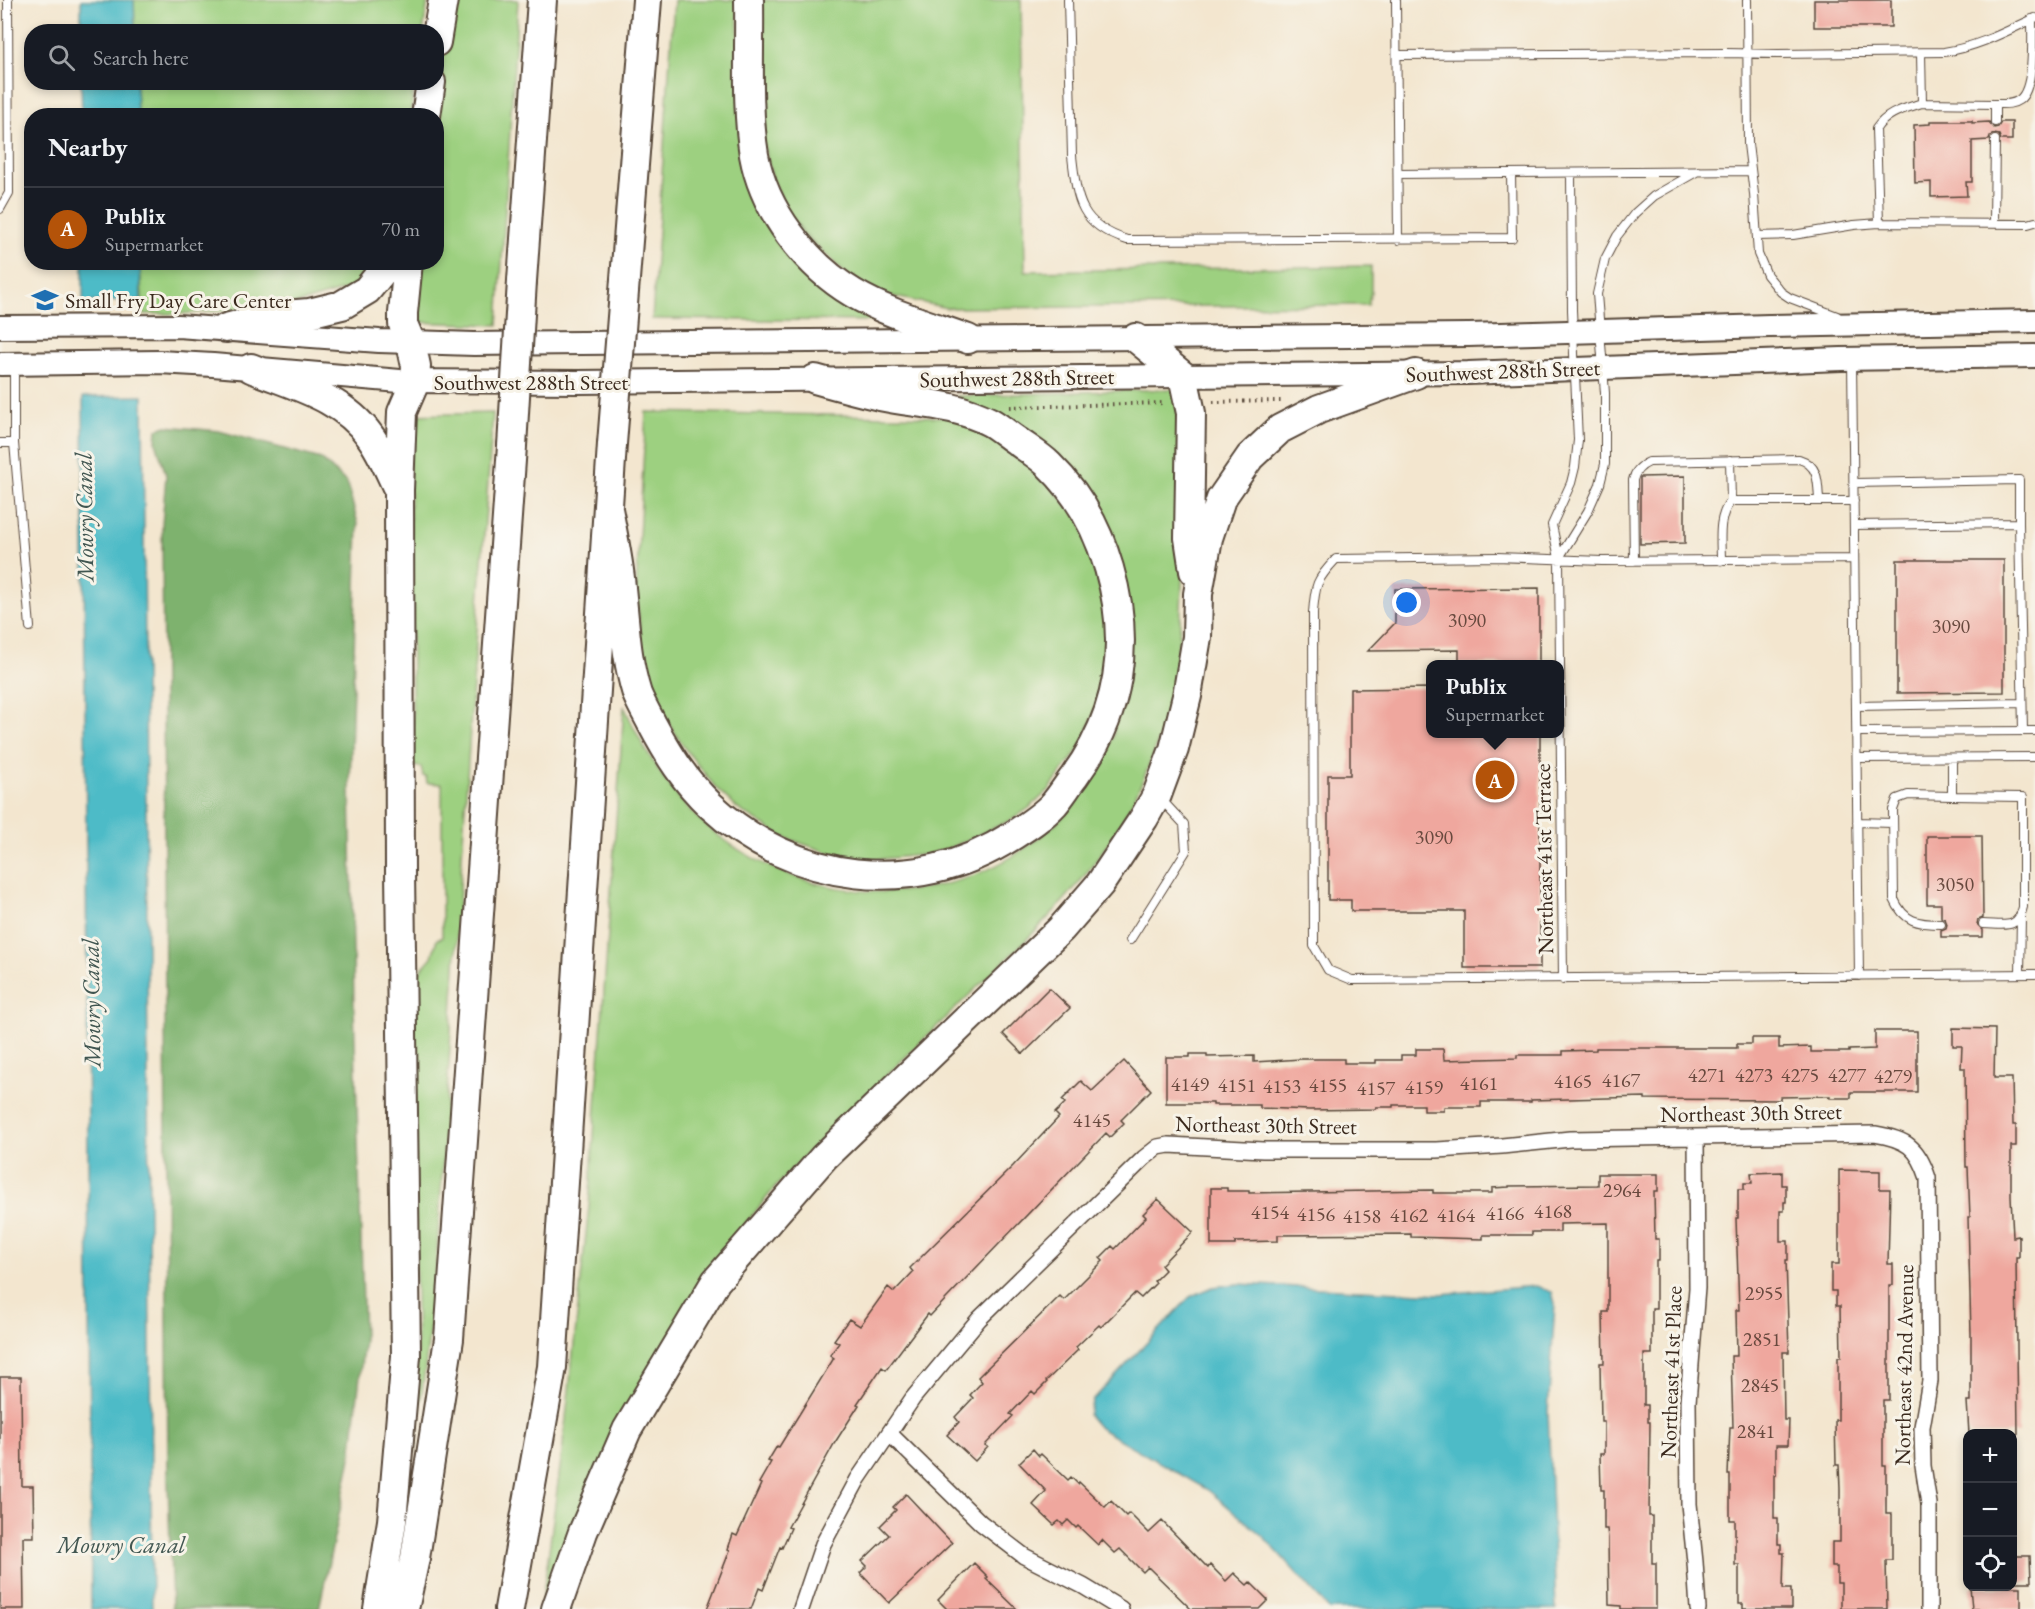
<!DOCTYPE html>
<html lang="en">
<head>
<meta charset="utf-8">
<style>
	:root { --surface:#171b24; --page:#242831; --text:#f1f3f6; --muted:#9ea1a6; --line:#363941; --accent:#b45309 }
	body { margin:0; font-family:"EB Garamond",serif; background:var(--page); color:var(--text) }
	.controls { position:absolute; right:18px; bottom:18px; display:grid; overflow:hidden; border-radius:12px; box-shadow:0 3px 9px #0003 }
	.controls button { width:54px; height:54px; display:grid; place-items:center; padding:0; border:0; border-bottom:2px solid var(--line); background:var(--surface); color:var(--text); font:30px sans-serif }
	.you { position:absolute; left:1407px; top:603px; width:21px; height:21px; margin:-15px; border:4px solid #fff; border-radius:50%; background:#1a73e8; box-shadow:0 0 0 9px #1a73e833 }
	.badge { display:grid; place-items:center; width:39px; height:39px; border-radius:50%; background:var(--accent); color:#fff; font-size:20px; font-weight:700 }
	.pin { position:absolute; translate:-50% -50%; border:3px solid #fff; box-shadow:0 2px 6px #0006 }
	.popup { position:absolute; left:1426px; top:660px; width:138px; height:78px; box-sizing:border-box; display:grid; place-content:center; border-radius:12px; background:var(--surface); filter:drop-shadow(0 2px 4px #0005); font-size:20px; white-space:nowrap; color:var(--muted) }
	.popup b { font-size:22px; color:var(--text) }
	.popup::after { content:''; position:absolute; left:50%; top:100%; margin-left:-12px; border:12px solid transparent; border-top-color:var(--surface) }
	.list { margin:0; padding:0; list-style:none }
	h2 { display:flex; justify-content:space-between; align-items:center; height:78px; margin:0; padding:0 24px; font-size:26px }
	h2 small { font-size:20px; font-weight:400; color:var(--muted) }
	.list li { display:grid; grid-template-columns:39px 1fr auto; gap:18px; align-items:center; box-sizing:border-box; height:84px; padding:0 24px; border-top:2px solid var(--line) }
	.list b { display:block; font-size:22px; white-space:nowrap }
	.list p { margin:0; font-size:20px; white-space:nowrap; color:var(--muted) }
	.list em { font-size:20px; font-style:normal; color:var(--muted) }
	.icon { flex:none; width:33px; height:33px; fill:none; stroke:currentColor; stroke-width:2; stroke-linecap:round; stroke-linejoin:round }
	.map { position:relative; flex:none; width:2035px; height:1609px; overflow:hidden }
	.search { position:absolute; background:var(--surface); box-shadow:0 3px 9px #0003; left:24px; top:24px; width:420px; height:66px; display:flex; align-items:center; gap:15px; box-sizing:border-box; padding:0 21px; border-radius:24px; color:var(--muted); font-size:22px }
	.panel { position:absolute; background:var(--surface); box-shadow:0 3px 9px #0003; left:24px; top:108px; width:420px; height:162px; border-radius:24px }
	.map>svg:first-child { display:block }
</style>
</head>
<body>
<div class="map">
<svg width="2035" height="1609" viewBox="0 0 2035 1609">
	<rect width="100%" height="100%" fill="#f7f3e8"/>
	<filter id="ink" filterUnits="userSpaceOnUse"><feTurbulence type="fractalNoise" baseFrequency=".0167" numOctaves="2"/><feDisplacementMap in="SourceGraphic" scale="12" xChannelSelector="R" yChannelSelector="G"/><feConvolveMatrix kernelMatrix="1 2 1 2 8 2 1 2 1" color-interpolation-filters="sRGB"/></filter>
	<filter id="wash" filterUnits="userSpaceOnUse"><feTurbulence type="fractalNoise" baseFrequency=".008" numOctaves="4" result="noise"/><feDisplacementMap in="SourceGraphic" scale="24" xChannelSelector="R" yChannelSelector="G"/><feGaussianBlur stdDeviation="1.35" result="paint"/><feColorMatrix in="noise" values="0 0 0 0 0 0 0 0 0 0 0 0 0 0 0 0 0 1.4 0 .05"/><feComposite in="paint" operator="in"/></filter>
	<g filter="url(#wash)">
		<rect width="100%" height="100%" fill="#f3e6cf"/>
		<path fill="#9dd080" stroke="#6c7d4f" stroke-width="1.5" d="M134 0H428L423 32 135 31Z
			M452 0H518L498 325 412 322 413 263 436 262V116L435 115Z
			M674 0H737L744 159 873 317 874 321 652 319Z
			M757 0H1021L1025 271 1371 266V292L1368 305 947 308 882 294 847 275 791 220 773 180 761 138Z
			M136 83H415L410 116 137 115Z
			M140 263H375L363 284 294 305 180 314H143Z
			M1173 389 1177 396C1180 492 1189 590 1173 685 1161 748 1133 811 1095 862 1059 912 1008 957 964 1000 912 1050 860 1101 808 1152L772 1191 728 1246 550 1605 542 1603 563 1445 589 1206 624 706C641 746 669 792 702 822 790 901 924 917 1024 849 1043 835 1063 819 1078 800 1087 789 1093 774 1100 761 1104 753 1110 745 1113 737 1116 727 1111 695 1110 683 1107 627 1103 571 1100 516L957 396Z
			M646 412 952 417 1028 458 1080 520 1109 618 1103 690 1082 745 1049 790 1029 808 1013 819 954 846 930 854 882 859 856 858 830 853 783 837 738 809 716 788 683 746 667 720 649 675 642 647 636 591Z
			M493 413 472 698 435 1284 415 1452H413L417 1382 413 992 417 974 432 957 437 939 442 938V784L427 783 426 777 423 776 421 767 413 766 409 415Z"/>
		<path fill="#7eb26e" stroke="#5c6e46" stroke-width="1.5" d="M166 426 219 431 321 459 347 483 358 524 350 784 354 1007 364 1339 351 1458 319 1609H172L168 1481 162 525 166 475 156 442 157 429Z"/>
		<path fill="#4ebbc7" stroke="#447272" stroke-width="1.5" d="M81 0H134L135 31H81Z
			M81 83H136L137 115H82Z
			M83 263H140L141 300 83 302Z
			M143 396 152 1609H91L83 397Z
			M1238 1284 1441 1294 1536 1286 1552 1292 1555 1304 1548 1412 1556 1609H1329L1263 1536 1208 1490 1099 1428 1088 1415 1093 1400 1190 1297 1213 1287Z"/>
		<g id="blocks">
			<path fill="#efa79e" d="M1814 0H1891V27H1814Z
				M1930 121H1972V123L1989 122 1994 128 1998 127 2001 122H2012V140H2001L1999 135 1994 134 1990 136 1989 140 1972 141V182H1966L1967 196 1931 197V182L1915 183 1914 125 1930 124Z
				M1685 476V543L1640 544V477Z
				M1897 560H2004V692L1897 693Z
				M1539 588V664H1459V650L1368 651 1395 623V589Z
				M1431 688V734H1540V968H1464V911H1351V900H1328V775H1350V689Z
				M1927 836H1982L1983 918 1978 920 1977 924 1983 930V937H1941V930L1946 928 1947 924 1945 919 1941 918V904H1927Z
				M1049 988 1070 1008 1023 1054 1003 1034Z
				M1953 1028 1995 1029 1994 1078H2012L2013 1125H2016V1146H2011V1196L2013 1237 2019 1236V1257H2016L2018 1434H1969L1967 1401H1971V1334L1968 1217H1970L1968 1167H1966L1965 1068H1961L1962 1046H1953Z
				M1875 1031H1917V1092H1851V1098H1830V1096L1780 1097V1100L1645 1099V1097L1531 1100V1102H1481V1107H1444V1111H1424V1105H1393V1107H1376V1109L1309 1110 1260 1108V1105H1213V1103H1166V1057H1190V1054H1207V1057L1254 1056V1062L1301 1059H1344V1063H1376V1060H1401V1055H1416V1049H1443L1444 1060 1517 1058V1055H1563V1051L1596 1050V1048H1737V1044H1752V1038H1779V1048L1811 1047V1052H1849V1050L1875 1049Z
				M1124 1061 1151 1090 1121 1120 1124 1123 1110 1137 1106 1133 946 1299 930 1316 928 1314 886 1370 882 1367 857 1404 859 1405 834 1444 788 1527 791 1528 782 1548 780 1547 763 1590 759 1588 751 1609H707L730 1550 728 1549 733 1534 737 1536 761 1484 759 1483 771 1462 768 1461 777 1446 779 1447 834 1358 830 1355 839 1343 834 1340 849 1319 860 1326 888 1287 894 1292 913 1272 910 1268 1013 1166 1059 1117 1055 1113 1065 1103 1062 1100 1081 1081 1092 1091Z
				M1839 1170 1880 1171V1189H1890L1888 1264H1893V1285H1889V1400H1883V1466H1886V1514H1892V1560H1886L1887 1609H1841V1583H1837V1567H1832V1542H1840V1488L1839 1465H1836L1835 1420H1838V1357H1841L1840 1306H1836V1291H1831V1264H1839Z
				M1782 1172V1185H1786V1202H1784V1211H1780V1241H1788V1260H1786L1789 1352H1783L1784 1420H1789L1788 1445H1776V1475H1774V1518H1778V1544H1781V1553H1784L1783 1589H1791V1609H1743V1604H1739V1565H1735V1520H1730V1475H1728L1730 1427H1733L1731 1356H1737L1736 1310H1739L1736 1218H1738V1189H1744V1183H1752L1751 1173Z
				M1598 1174H1658V1191H1654L1655 1239H1659V1261H1656V1308H1652V1354H1644V1405H1648V1422H1650L1649 1516H1652V1563H1656V1609H1621V1606L1609 1605 1608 1538 1607 1529H1604V1490H1601L1600 1454H1604V1422H1601L1600 1363H1604L1603 1312H1608V1223L1560 1224V1232H1532V1235H1483V1239L1411 1237V1234L1278 1235V1241L1235 1242V1245H1211V1188H1227V1191H1249V1193L1433 1190V1193H1492V1188L1509 1187V1186L1598 1185Z
				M1158 1199 1193 1232 1161 1265 1165 1270 1154 1281 1156 1283 1141 1298 1135 1293 1101 1327 1099 1325 1076 1347 1078 1350 1046 1381 1047 1382 1035 1394 1032 1391 1010 1414 1013 1416 985 1445 988 1447 975 1461 947 1435 959 1422 955 1417 973 1398 970 1395 982 1382 978 1377 1060 1296 1064 1300 1103 1261 1100 1258 1112 1246 1115 1249 1146 1217 1143 1214Z
				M0 1377H21L22 1486H33L34 1537H23L24 1609H0Z
				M1033 1449 1039 1456 1041 1454 1068 1480 1071 1477 1078 1484 1079 1482 1105 1507 1111 1501 1126 1516 1129 1513 1149 1533 1162 1521 1208 1568 1210 1565 1226 1581 1234 1573 1247 1585 1250 1582 1268 1600 1259 1609H1191L1148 1567 1143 1572 1120 1549 1115 1553 1102 1540 1098 1545 1078 1526 1076 1528 1068 1520 1063 1525 1059 1521 1054 1525 1033 1505 1046 1491 1019 1463Z
				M906 1494 952 1543 889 1603 860 1573 867 1566 862 1561 889 1535 880 1526 896 1510 893 1507Z
				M2013 1556H2030L2031 1582H2013Z
				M974 1563 988 1577 986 1579 1017 1609H947L938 1600Z
				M1970 1587H2021V1609H1972Z"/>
		</g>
	</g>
	<g filter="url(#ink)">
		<use href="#blocks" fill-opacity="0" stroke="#574639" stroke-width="1.5"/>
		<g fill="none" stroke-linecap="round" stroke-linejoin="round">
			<g stroke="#574639" stroke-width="10">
				<path id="lane" d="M1068 0 1072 156C1077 201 1080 225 1127 240L1512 238 1511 173
					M1396 0 1398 240
					M1747 0 1748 144 1754 194 1758 254 1767 275 1781 292 1790 298 1837 316
					M1397 55 1725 53 1778 54 1944 52C1977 47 2005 32 2035 18
					M1922 103 1995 104V122
					M1995 104C2004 104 2012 105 2019 100 2035 89 2032 38 2032 19
					M1398 174 1751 171
					M0 209 9 193 8 0
					M1879 223 1876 129C1887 112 1904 109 1922 103L1921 53
					M1994 223 1995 140
					M1757 236 1793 235 1854 225 1879 223 2028 224 2035 222
					M1852 360 1859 976
					M0 443H14V366
					M14 443 30 627
					M1730 460 1731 501
					M1854 483 2019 480V523L1854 525
					M2019 523 2023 731
					M1559 558 1588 511 1600 484 1605 464V393L1597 294 1605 259 1617 236 1635 213 1654 196 1698 171
					M1854 559 1602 561 1497 557 1336 559C1316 580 1315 585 1313 613L1314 946 1328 970 1352 980 2035 974
					M1634 561 1633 480C1635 471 1640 466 1649 462L1799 459C1819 465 1818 482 1819 501
					M1721 561C1721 540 1717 517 1731 501H1854
					M1856 706 2022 703
					M1857 732 2035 731
					M1857 758 2035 757
					M1952 796 2023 797V907C2018 931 2002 924 1983 924
					M1857 822 1893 823
					M1941 924C1918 924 1904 922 1894 899L1893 810 1897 799 1908 795 1952 796V759
					M1130 940 1186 851 1184 824 1160 798
					M2020 974 2021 917
					M1563 980 1559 558 1552 525 1571 483 1575 467 1578 440 1572 310 1571 173"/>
			</g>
			<g stroke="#574639" stroke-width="18">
				<path id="street" d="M1696 1137 1697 1288 1688 1402 1689 1504 1695 1562 1698 1609
					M889 1433 981 1523 1024 1556 1083 1586 1121 1609
					M801 1609 823 1544 858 1479 913 1398 979 1319 1144 1158 1158 1147 1169 1145 1263 1150H1437L1502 1146 1570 1139 1875 1134C1906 1139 1918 1147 1928 1178L1930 1381 1922 1427 1923 1466 1929 1504V1609"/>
			</g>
			<g stroke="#574639" stroke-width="26">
				<path id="secondary" d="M0 327 178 326 379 341 474 344 1469 335 1769 326 2035 321
					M0 364 159 362 213 365 400 381 578 382 1468 373 1841 359 2035 356"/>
			</g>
			<g stroke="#574639" stroke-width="32">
				<path id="highway" d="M749 0C750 51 746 105 754 155 764 210 806 265 853 293 888 314 930 325 968 339
					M436 42 443 0
					M426 116 431 82
					M625 279 647 0
					M522 281 542 0
					M226 328 273 316 309 313 342 305 367 290 390 262
					M1136 338 1183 376 1191 413 1189 538 1194 571
					M251 368C292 385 343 397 370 436 381 451 388 468 396 485
					M608 509C613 535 619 562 621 588 625 624 626 659 637 694 641 704 647 714 652 724 669 756 684 780 710 805 794 883 914 899 1012 836 1026 827 1042 817 1054 804 1061 796 1067 786 1074 777 1120 714 1131 643 1109 568 1098 530 1078 493 1049 465 1040 456 1028 449 1017 441 1008 435 999 427 990 422 953 403 918 404 880 396 858 391 836 385 815 379
					M378 1609 392 1521 406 1356 400 870 399 490 402 412 415 382 416 366 411 343 403 324V313L408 262
					M404 1609 415 1558 449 1339 512 446
					M509 1609 552 1367 612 444
					M556 1609 583 1532 627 1430 716 1281 824 1157 1061 929 1100 884 1144 818 1157 795 1174 749 1187 696 1197 637 1198 594 1208 538 1221 499 1250 457 1280 429 1319 409 1416 374"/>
			</g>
			<path stroke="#574639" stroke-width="4" stroke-dasharray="1.5 4.5" stroke-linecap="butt" d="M1213 402 1281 401
				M1010 407 1165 403"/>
			<use href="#lane" stroke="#fff" stroke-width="8"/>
			<use href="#street" stroke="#fff" stroke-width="15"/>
			<use href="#secondary" stroke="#fff" stroke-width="22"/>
			<use href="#highway" stroke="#fff" stroke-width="28"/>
			<g stroke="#574639" stroke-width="32" stroke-linecap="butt">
				<path id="highway-bridge" d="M612 444 625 279
					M512 446 522 281"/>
			</g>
			<use href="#highway-bridge" stroke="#fff" stroke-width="28"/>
		</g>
	</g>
	<defs>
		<g id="school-bare" transform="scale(2.07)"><path d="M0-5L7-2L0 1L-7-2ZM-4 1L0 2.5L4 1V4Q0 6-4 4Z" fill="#1f6fb2" stroke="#f7f3e8" stroke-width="2.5" paint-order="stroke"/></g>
	</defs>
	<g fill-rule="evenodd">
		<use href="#school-bare" x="45" y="300"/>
	</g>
	<g text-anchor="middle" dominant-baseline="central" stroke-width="6" stroke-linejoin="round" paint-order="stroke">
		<g font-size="20" fill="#68493e">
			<text x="1467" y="620">3090</text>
			<text x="1951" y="626">3090</text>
			<text x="1434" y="837">3090</text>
			<text x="1955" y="884">3050</text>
			<text x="1707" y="1075">4271</text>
			<text x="1754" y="1075">4273</text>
			<text x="1800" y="1075">4275</text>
			<text x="1847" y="1075">4277</text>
			<text x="1893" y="1076">4279</text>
			<text x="1621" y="1080">4167</text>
			<text x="1573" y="1081">4165</text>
			<text x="1479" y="1083">4161</text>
			<text x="1190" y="1084">4149</text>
			<text x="1237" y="1085">4151</text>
			<text x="1328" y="1085">4155</text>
			<text x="1282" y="1086">4153</text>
			<text x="1424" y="1087">4159</text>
			<text x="1376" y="1088">4157</text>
			<text x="1092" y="1120">4145</text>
			<text x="1622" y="1190">2964</text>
			<text x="1553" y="1211">4168</text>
			<text x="1270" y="1212">4154</text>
			<text x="1505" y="1213">4166</text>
			<text x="1316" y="1214">4156</text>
			<text x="1409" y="1215">4162</text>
			<text x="1456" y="1215">4164</text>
			<text x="1362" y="1216">4158</text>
			<text x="1764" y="1293">2955</text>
			<text x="1762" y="1339">2851</text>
			<text x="1760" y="1385">2845</text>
			<text x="1756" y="1431">2841</text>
		</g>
		<g font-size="22" fill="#3b2a1e" stroke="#f7f3e8" text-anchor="start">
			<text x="65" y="300">Small Fry Day Care Center</text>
		</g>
		<g font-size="22" fill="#3b2a1e" stroke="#f7f3e8">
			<text transform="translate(1503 371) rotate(-2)">Southwest 288th Street</text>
			<text transform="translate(1017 378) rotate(-1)">Southwest 288th Street</text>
			<text x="531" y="382">Southwest 288th Street</text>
			<text transform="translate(1544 859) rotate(-91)">Northeast 41st Terrace</text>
			<text transform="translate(1751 1113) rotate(-1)">Northeast 30th Street</text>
			<text transform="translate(1266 1125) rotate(1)">Northeast 30th Street</text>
			<text transform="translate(1904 1365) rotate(-89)">Northeast 42nd Avenue</text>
			<text transform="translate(1671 1372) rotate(-88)">Northeast 41st Place</text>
		</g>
		<g font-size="24" font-style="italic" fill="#415651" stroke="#f7f3e8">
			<text transform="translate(84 517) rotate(-91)">Mowry Canal</text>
			<text transform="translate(91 1003) rotate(-91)">Mowry Canal</text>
			<text x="121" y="1544">Mowry Canal</text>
		</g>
	</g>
</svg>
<div class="controls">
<button>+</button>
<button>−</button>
<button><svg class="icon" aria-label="locate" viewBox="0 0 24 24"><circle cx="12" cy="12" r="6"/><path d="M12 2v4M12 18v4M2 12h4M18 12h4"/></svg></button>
</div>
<div class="you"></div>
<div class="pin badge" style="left:1495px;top:780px">A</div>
<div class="popup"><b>Publix</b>Supermarket</div>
<div class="search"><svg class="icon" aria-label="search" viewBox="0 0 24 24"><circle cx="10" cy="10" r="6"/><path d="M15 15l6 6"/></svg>Search here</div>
<section class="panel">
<h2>Nearby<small></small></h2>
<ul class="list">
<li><span class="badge">A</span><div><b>Publix</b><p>Supermarket</p></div><em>70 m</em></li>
</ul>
</section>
</div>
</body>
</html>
